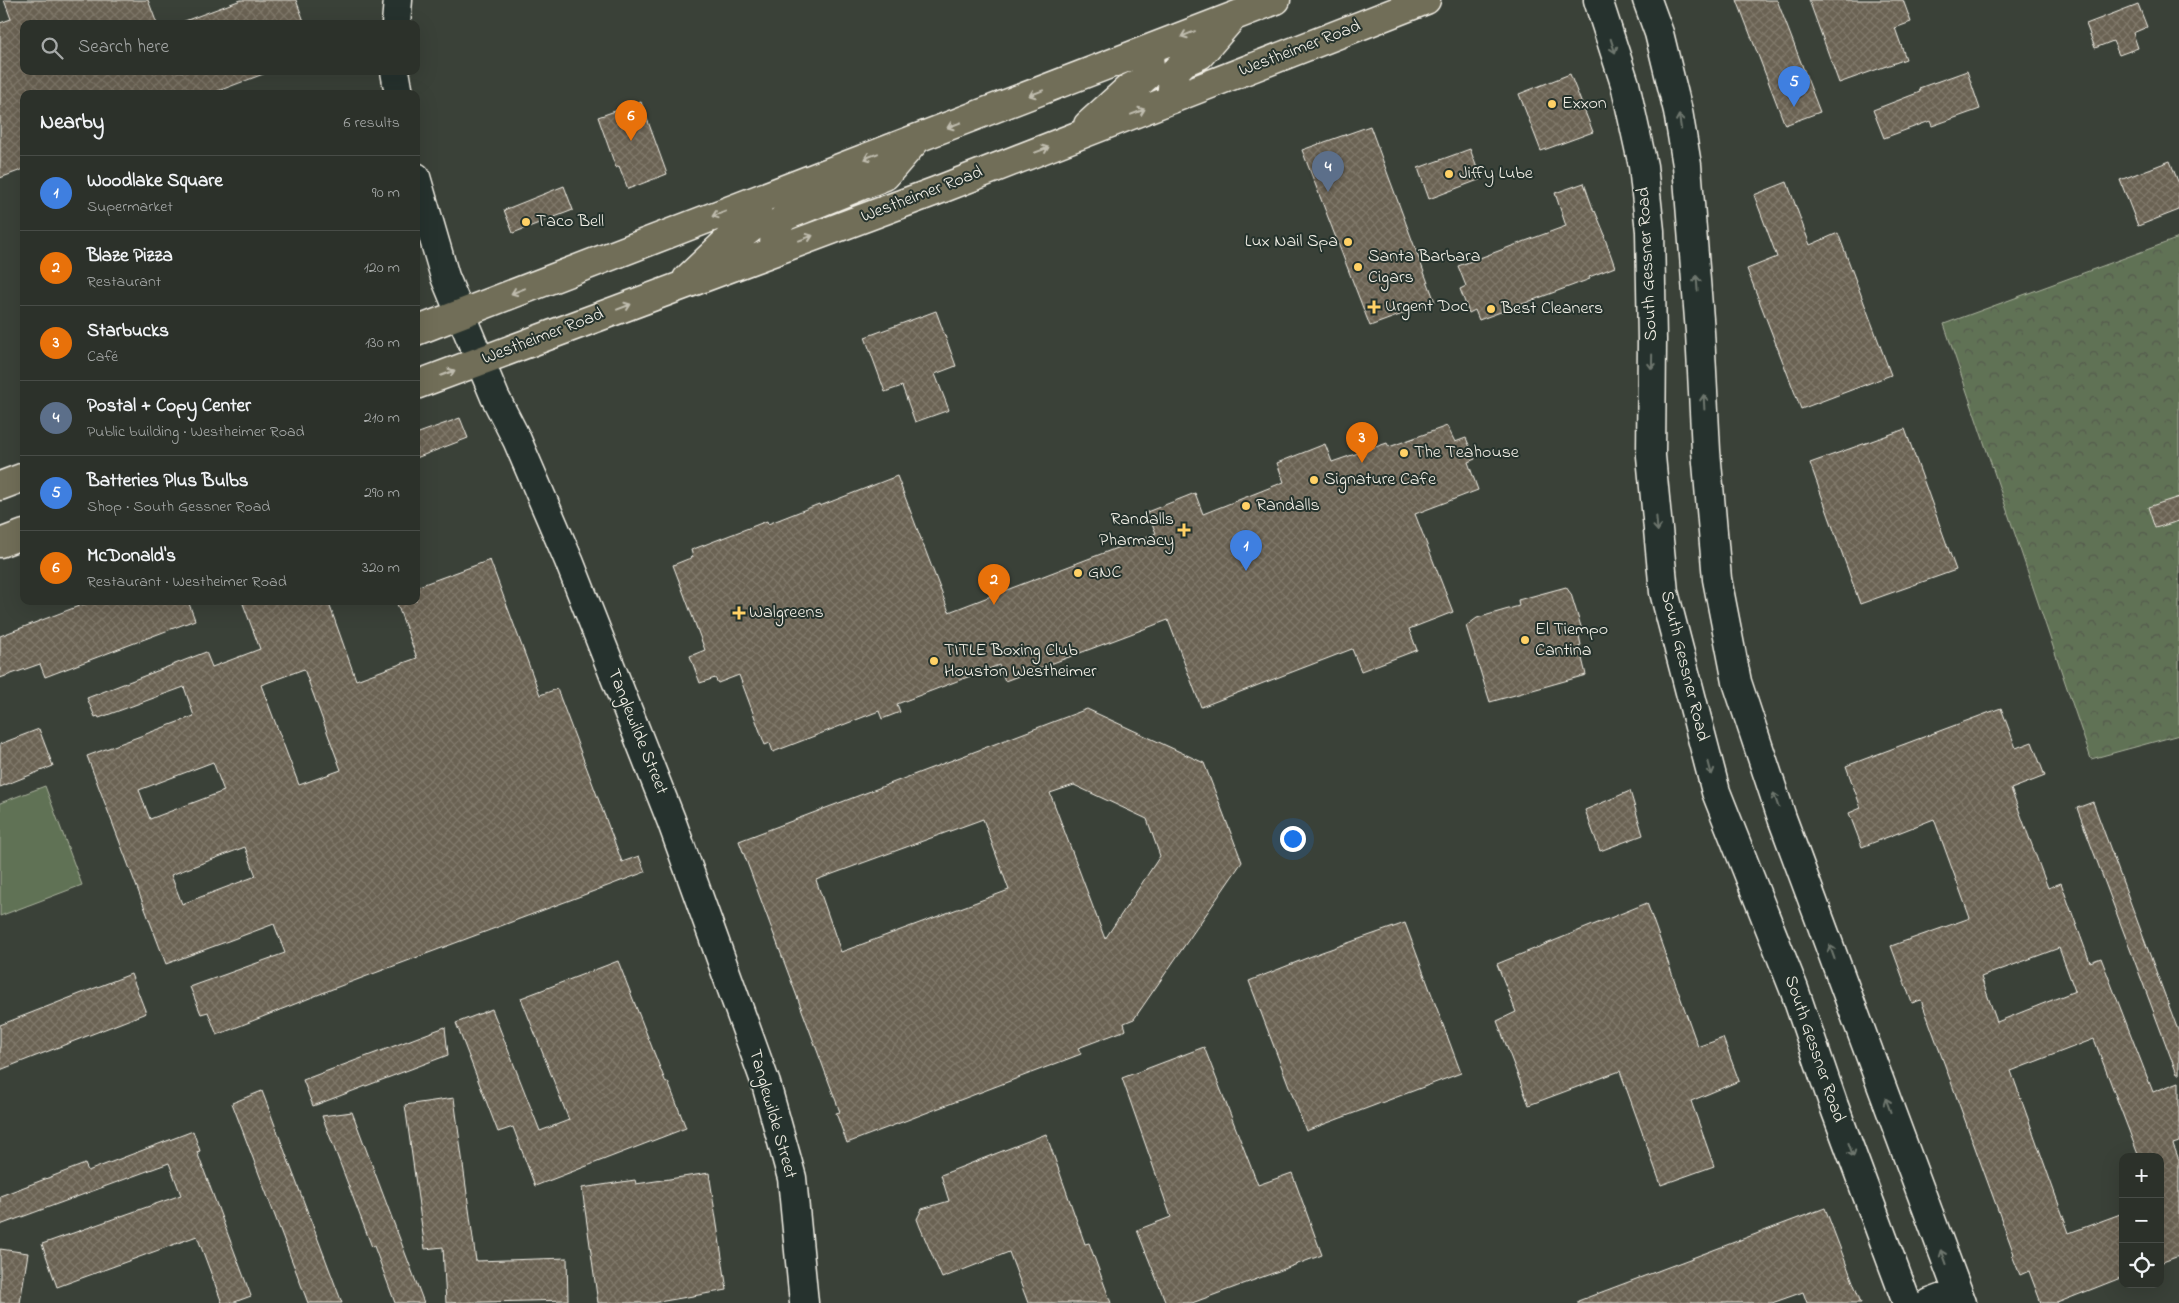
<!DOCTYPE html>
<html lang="en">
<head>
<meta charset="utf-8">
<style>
	:root { --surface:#2c312a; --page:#383d36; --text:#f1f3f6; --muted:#a6a9a8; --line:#484c47; --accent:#95b2f1 }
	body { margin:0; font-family:"Indie Flower",sans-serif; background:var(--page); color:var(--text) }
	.controls { position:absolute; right:15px; bottom:15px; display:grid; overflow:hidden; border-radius:10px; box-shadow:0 5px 20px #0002 }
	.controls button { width:45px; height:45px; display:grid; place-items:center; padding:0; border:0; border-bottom:1px solid var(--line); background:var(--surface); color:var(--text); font:25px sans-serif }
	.you { position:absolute; left:1292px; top:838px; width:18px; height:18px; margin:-12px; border:4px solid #fff; border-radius:50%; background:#1a73e8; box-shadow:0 0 0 8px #1a73e833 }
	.badge { display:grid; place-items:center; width:32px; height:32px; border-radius:50%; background:var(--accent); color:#fff; font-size:16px; font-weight:700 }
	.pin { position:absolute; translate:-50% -41px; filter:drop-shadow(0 1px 2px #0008) }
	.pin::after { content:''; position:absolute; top:26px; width:18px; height:15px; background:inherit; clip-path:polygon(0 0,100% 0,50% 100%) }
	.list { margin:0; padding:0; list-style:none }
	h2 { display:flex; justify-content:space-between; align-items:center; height:65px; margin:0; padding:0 20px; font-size:21px }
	h2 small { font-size:16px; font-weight:400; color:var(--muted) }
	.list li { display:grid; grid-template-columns:32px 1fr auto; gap:15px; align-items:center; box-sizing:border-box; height:75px; padding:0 20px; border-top:1px solid var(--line) }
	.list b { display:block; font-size:19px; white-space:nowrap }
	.list p { margin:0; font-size:16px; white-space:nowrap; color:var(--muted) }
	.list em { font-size:16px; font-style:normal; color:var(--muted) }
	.icon { flex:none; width:28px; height:28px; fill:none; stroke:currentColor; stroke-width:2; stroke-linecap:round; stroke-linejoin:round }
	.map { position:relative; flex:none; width:2179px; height:1303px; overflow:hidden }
	.search { position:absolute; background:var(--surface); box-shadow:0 5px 20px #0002; left:20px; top:20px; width:400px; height:55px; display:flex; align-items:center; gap:12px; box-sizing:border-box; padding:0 18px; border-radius:10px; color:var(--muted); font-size:19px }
	.panel { position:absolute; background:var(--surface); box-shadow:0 5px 20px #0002; left:20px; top:90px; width:400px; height:515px; border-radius:10px }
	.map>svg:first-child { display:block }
</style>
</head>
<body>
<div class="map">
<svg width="2179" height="1303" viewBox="0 0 2179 1303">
	<defs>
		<pattern id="forest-crowns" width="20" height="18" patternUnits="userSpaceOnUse" patternTransform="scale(1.25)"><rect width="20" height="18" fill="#617255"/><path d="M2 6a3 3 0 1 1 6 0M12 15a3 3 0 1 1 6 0" fill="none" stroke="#545b4d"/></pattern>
		<pattern id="building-cross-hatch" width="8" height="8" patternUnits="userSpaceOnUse" patternTransform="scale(1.25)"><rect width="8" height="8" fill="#6a6252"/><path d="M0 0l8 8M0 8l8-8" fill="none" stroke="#80796b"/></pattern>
	</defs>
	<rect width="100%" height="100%" fill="#3a4138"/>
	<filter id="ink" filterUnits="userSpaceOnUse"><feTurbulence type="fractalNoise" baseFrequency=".02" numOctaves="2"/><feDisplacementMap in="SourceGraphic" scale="10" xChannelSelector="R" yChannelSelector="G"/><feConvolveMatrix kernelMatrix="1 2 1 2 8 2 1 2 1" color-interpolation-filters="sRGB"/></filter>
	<g filter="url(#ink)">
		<path fill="url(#forest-crowns)" stroke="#aab29e" d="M2179 238V735L2091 759 1944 324Z"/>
		<path fill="#617255" stroke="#aab29e" d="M45 786 82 885 0 916V803Z"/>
		<path fill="url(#building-cross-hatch)" stroke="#f4f1e8" fill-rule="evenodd" d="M4 0H148L157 24H24V71H266V73L210 94H24V169L0 178V23L11 19Z
			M241 0H296L305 24H182V22Z
			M1737 0H1777L1820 112 1785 125Z
			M1809 0H1903L1911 22 1895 28 1906 59 1839 83Z
			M2138 4 2147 27 2133 33 2138 48 2119 55 2113 41 2095 48 2086 24Z
			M1967 71 1980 109 1932 126 1930 121 1884 138 1873 110 1920 92 1919 88Z
			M1570 74 1593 132 1541 151 1519 94Z
			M641 102 667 174 628 189 619 166 616 168 598 117Z
			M1370 126 1435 302 1370 326 1302 150Z
			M1470 149 1481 179 1429 199 1418 168Z
			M2170 161 2179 184V210L2138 226 2120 180Z
			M1787 182 1810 245 1838 233 1891 375 1801 409 1747 269 1777 257 1754 195Z
			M1584 183 1594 212 1595 211 1605 235 1604 236 1615 267 1589 277 1590 279 1479 320 1475 310 1469 313 1460 289 1466 286 1458 266 1566 226 1555 193Z
			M564 186 573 210 513 233 504 210Z
			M936 311 956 366 935 374 949 410 915 422 902 386 885 392 865 337Z
			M460 418 468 438 416 458V434Z
			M1447 426 1455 442 1466 438 1475 459 1468 462 1478 490 1415 514 1453 612 1409 629 1417 650 1361 671 1352 649 1201 707 1168 620 1005 681 999 665 897 704 900 712 882 719 879 711 773 752 770 743 765 745 739 675 718 683 715 678 700 683 690 656 705 650 673 565 693 557 691 550 767 521 768 524 819 504 820 506 897 476 949 612 1156 533 1147 512 1195 493 1203 514 1284 482 1277 463 1325 444 1332 462 1387 443 1389 447Z
			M1905 429 1956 570 1860 604 1810 463Z
			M2179 497V521L2155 528 2148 507Z
			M490 560 540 695 557 689 622 862 639 856 645 872 335 988 217 1035 208 1012 201 1014 190 987 285 953 274 924 166 964 87 756 194 716 184 687 99 718 98 716 95 717 87 698 206 652 212 667 260 649 242 601H328L356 680 417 658 396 601H416V587ZM304 669 341 770 299 785 261 685ZM213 762 224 791 150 819 139 790ZM245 847 256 876 182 904 171 875Z
			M1566 587 1571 594 1582 630 1578 631 1581 645 1579 646 1586 675 1490 702 1466 626 1477 618 1519 606 1518 600Z
			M92 601H188L195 620 45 677 40 664 0 678V636Z
			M2001 708 2016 748 2032 742 2045 776 2011 789 2048 888 2061 883 2090 962 2101 958 2153 1092 2179 1082V1142L2173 1144 2179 1160V1256L2160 1263V1157H2139L2094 1039 2011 1071 2069 1233 2123 1213V1277L2057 1303H2041L2029 1271 2020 1275 2012 1255 2014 1254 1921 1000 1912 1003 1891 946 1970 918 1934 819 1862 847 1849 813 1861 808 1846 766ZM2059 948 2075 991 1997 1022 1981 977Z
			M1087 709 1204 763 1242 862 1134 1019 1124 1023 1126 1030 1078 1048 1081 1054 847 1143 836 1113 840 1112 739 841ZM1074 785 1147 819 1160 856 1105 939 1050 793ZM983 819 1009 890 841 952 816 880Z
			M39 729 53 766 0 787V744Z
			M1630 791 1643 835 1600 851 1585 810Z
			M2093 802 2179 1033V1074H2177L2077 808Z
			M1647 903 1698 1047 1723 1038 1739 1081 1691 1101 1714 1166 1661 1185 1620 1071 1529 1105 1497 1021 1516 1012 1497 964Z
			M1405 923 1461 1073 1306 1131 1249 981 1322 952Z
			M618 961 666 1083 668 1082 686 1128 535 1186 513 1127 498 1132 456 1023 492 1009 540 1131 569 1120 521 998Z
			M131 974 146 1013 0 1070V1025Z
			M445 1027 448 1055 313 1106 303 1080Z
			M1204 1047 1258 1185 1292 1173 1322 1255 1192 1303H1166L1137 1230 1171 1217 1122 1078Z
			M262 1091 342 1303H308L232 1103Z
			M454 1098 476 1261 567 1258 568 1300 446 1303 443 1247 425 1249 405 1105Z
			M352 1112 424 1303H395L374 1246 372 1247 322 1116Z
			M193 1131 200 1151 197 1152 251 1296 232 1303H222L197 1236 57 1287 42 1244 181 1195 169 1163 0 1225V1196L85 1164 88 1171Z
			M1046 1134 1085 1244 1089 1243 1111 1303H1028L1009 1252 942 1278 920 1227 917 1219 922 1209 949 1201 941 1175Z
			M709 1173 727 1290 653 1303H598L582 1188 635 1180 636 1184Z
			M1825 1208 1861 1303H1807L1803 1292 1772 1303H1578V1301Z
			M0 1249 28 1253 20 1303H0Z"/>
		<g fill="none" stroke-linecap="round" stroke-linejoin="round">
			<g stroke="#f4f1e8" stroke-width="31">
				<path id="secondary" d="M1598 0 1625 84 1643 166 1650 231 1652 340 1651 456 1664 592 1716 792 1794 989 1834 1106 1907 1303
					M1647 0 1659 33 1678 111 1687 165 1700 332 1706 451 1717 579 1737 682 1782 818 1962 1303
					M396 24 398 0
					M395 71 399 94
					M416 177 445 277 495 397 517 440 569 561 671 820 766 1084 792 1178 804 1303
					M1930 1303 1957 1293"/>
			</g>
			<g stroke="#f4f1e8" stroke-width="31">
				<path id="primary" d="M1171 99 1173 78 1177 69 1184 62 1200 55 1231 19
					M1088 125 1129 88 1139 83 1147 76 1150 66 1148 50
					M774 250C774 236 774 226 786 216L885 176 916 140
					M687 279 729 239 745 233 754 226 757 217 758 200
					M416 331 1276 0
					M416 385 936 191 1426 0
					M0 486 24 477
					M0 543 24 534"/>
			</g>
			<use href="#secondary" stroke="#26332d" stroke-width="28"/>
			<use href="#primary" stroke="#716e59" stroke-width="28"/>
		</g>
		<defs><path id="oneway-shaft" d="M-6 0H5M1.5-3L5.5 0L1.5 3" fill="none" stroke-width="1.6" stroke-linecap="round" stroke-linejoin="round" transform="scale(1.25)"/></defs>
		<g stroke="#c0bdaf">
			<use href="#oneway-shaft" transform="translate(1188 34) rotate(158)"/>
			<use href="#oneway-shaft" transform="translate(1036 93) rotate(159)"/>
			<use href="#oneway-shaft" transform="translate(1138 112) rotate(-21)"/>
			<use href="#oneway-shaft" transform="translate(954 125) rotate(159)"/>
			<use href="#oneway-shaft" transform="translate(1042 150) rotate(-21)"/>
			<use href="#oneway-shaft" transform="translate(871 156) rotate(159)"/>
			<use href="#oneway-shaft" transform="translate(719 214) rotate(160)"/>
			<use href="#oneway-shaft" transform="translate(806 238) rotate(-20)"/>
			<use href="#oneway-shaft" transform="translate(518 291) rotate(159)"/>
			<use href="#oneway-shaft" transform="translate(624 307) rotate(-21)"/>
			<use href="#oneway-shaft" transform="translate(448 373) rotate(-21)"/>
		</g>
		<g stroke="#6e766e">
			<use href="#oneway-shaft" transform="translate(1613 46) rotate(72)"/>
			<use href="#oneway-shaft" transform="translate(1680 122) rotate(-99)"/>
			<use href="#oneway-shaft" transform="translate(1697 283) rotate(-94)"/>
			<use href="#oneway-shaft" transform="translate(1652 362) rotate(91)"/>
			<use href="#oneway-shaft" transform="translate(1704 402) rotate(-93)"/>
			<use href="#oneway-shaft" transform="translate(1657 524) rotate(85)"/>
			<use href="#oneway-shaft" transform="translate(1710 768) rotate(75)"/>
			<use href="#oneway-shaft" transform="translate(1776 800) rotate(-109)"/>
			<use href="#oneway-shaft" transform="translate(1832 952) rotate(-110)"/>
			<use href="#oneway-shaft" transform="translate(1888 1105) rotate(-110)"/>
			<use href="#oneway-shaft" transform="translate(1851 1150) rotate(70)"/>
			<use href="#oneway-shaft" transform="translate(1944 1257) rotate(-110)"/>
		</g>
	</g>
	<g fill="#ffd166" stroke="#26332d" stroke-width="2">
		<circle cx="1552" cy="104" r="5"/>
		<circle cx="1449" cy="174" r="5"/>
		<circle cx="526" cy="222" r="5"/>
		<circle cx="1348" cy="242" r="5"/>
		<circle cx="1358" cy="267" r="5"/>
		<path d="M1371.5 299.5h5v5h5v5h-5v5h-5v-5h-5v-5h5z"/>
		<circle cx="1491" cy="309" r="5"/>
		<circle cx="1404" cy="453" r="5"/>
		<circle cx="1314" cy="480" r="5"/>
		<circle cx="1246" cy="506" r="5"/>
		<path d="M1181.5 522.5h5v5h5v5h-5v5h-5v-5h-5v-5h5z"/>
		<circle cx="1078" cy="573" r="5"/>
		<path d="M736.5 605.5h5v5h5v5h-5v5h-5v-5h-5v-5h5z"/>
		<circle cx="1525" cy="640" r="5"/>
		<circle cx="934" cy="661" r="5"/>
	</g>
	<g text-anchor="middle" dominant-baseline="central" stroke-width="4" stroke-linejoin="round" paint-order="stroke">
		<g font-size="18" fill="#f4f1e8" stroke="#26332d">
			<text transform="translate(1300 49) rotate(-21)">Westheimer Road</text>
			<text transform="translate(922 195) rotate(-21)">Westheimer Road</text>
			<text transform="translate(1648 264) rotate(-93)">South Gessner Road</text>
			<text transform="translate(543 337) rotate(-21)">Westheimer Road</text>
			<text transform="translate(1684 666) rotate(76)">South Gessner Road</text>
			<text transform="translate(637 732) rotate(68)">Tanglewilde Street</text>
			<text transform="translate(1814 1049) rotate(71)">South Gessner Road</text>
			<text transform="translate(772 1114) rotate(74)">Tanglewilde Street</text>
		</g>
		<g font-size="18" fill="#f4f1e8" stroke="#26332d" text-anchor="start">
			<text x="1562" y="104">Exxon</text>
			<text x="1459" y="174">Jiffy Lube</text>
			<text x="536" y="222">Taco Bell</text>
			<text x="1338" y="242" text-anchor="end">Lux Nail Spa</text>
			<text x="1368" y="257">Santa Barbara<tspan x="1368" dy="21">Cigars</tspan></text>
			<text x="1385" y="307">Urgent Doc</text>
			<text x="1501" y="309">Best Cleaners</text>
			<text x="1414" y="453">The Teahouse</text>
			<text x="1324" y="480">Signature Cafe</text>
			<text x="1256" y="506">Randalls</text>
			<text x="1174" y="520" text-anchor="end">Randalls<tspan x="1174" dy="21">Pharmacy</tspan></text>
			<text x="1088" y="573">GNC</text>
			<text x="749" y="613">Walgreens</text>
			<text x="1535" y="630">El Tiempo<tspan x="1535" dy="21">Cantina</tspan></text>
			<text x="944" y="651">TITLE Boxing Club<tspan x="944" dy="21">Houston Westheimer</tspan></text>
		</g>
	</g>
</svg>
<div class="controls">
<button>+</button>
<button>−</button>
<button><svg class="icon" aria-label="locate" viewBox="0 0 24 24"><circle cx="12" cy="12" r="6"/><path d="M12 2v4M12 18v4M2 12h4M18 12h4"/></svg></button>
</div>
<div class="you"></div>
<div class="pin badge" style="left:1246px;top:571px;background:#3f7fe0">1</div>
<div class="pin badge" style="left:994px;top:605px;background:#e8710a">2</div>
<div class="pin badge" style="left:1362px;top:463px;background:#e8710a">3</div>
<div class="pin badge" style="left:1328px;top:192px;background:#5c6f8a">4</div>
<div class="pin badge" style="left:1794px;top:107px;background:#3f7fe0">5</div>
<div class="pin badge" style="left:631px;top:141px;background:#e8710a">6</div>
<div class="search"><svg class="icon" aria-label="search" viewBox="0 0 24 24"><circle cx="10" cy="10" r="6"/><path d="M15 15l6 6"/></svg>Search here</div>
<section class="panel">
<h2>Nearby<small>6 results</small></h2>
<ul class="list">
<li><span class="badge" style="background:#3f7fe0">1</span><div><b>Woodlake Square</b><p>Supermarket</p></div><em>90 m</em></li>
<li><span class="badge" style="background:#e8710a">2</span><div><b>Blaze Pizza</b><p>Restaurant</p></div><em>120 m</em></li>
<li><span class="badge" style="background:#e8710a">3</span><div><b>Starbucks</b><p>Café</p></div><em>130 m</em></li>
<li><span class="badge" style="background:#5c6f8a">4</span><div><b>Postal + Copy Center</b><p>Public building · Westheimer Road</p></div><em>210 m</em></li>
<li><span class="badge" style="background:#3f7fe0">5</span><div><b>Batteries Plus Bulbs</b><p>Shop · South Gessner Road</p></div><em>290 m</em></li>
<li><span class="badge" style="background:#e8710a">6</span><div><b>McDonald's</b><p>Restaurant · Westheimer Road</p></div><em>320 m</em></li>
</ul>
</section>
</div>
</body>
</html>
